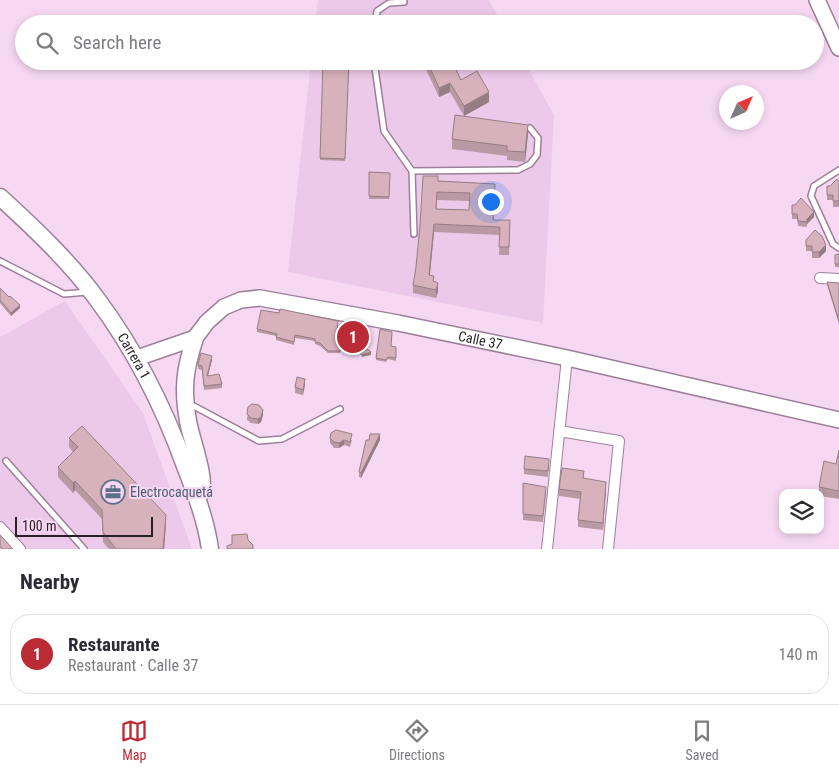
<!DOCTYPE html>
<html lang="en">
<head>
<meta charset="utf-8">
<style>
	:root { --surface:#fff; --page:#f7f7f7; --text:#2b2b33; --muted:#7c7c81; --line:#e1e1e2; --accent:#bb2b35 }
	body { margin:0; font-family:"Roboto Condensed",sans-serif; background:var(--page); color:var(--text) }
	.controls { position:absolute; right:15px; bottom:15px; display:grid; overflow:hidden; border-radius:10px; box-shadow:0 2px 8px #0003 }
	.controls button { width:45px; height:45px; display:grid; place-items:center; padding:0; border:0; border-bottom:1px solid var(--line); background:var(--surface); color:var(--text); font:25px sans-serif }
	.compass { position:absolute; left:719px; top:85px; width:45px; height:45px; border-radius:50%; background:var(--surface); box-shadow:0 2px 8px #0003; rotate:45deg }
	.scale { position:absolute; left:15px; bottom:12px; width:138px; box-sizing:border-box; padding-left:5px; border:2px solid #2a1f29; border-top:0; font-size:14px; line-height:18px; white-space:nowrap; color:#2a1f29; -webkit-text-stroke:4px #f7d8f3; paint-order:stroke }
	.you { position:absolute; left:490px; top:201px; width:18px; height:18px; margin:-12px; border:4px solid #fff; border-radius:50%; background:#1a73e8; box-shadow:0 0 0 8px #1a73e833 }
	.badge { display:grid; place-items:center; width:32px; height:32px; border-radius:50%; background:var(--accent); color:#fff; font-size:16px; font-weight:700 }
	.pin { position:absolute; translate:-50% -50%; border:2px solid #fff; box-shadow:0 1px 5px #0006 }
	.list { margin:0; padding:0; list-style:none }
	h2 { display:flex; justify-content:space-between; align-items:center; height:65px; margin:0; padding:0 20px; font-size:21px }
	h2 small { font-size:16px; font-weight:400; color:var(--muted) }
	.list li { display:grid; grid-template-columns:32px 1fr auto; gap:15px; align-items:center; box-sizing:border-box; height:80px; margin:0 10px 10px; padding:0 10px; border:1px solid var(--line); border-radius:20px }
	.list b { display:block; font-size:19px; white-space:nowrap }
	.list p { margin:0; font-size:16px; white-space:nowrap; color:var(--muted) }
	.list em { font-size:16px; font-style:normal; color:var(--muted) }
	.icon { flex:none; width:28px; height:28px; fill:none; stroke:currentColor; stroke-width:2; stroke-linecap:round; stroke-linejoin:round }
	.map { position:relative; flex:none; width:839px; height:549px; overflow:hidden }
	.search { position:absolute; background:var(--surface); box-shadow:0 2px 8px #0003; left:15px; right:15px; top:15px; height:55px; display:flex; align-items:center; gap:12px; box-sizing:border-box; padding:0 18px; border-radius:28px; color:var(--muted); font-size:19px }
	.sheet { height:155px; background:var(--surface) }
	nav { display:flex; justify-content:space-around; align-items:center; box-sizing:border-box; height:70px; border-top:1px solid var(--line); background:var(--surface); font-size:14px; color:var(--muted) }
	nav a { display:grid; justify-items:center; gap:2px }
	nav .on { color:var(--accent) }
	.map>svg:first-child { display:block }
</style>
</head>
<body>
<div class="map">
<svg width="839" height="549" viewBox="0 0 839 549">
	<rect width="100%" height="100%" fill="#f7d8f3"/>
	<path fill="#edc9e9" d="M318 0H489L502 24H315Z
		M311 61H524L554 115 543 323 288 272Z
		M65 301 143 413 192 549H0V337Z"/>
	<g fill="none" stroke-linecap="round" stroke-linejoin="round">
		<g stroke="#9c8099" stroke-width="8">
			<path id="lane" d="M375 24 377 11 389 3 404 2
				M374 61 384 131 412 171 414 234
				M839 170 814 186 811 196 833 244 839 248
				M412 171 518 170 530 164 537 155 538 138 530 128
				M0 261 64 294 88 292
				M190 404 259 441 282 439 340 409
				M6 461 84 549"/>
		</g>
		<g stroke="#9c8099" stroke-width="12">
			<path id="street" d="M820 278 839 279
				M559 431 619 441 608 549
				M0 527 20 549
				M547 549 567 358"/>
		</g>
		<g stroke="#9c8099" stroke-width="18">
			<g id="secondary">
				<path d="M817 0 839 48"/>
				<path id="s1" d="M137 358 195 338 207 322 224 307 241 300 260 298 398 323 567 358 839 420"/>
			</g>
		</g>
		<g stroke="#9c8099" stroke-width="19">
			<g id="primary">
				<path id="s2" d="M0 197C34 228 70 262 97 299 135 350 163 405 185 466 195 492 206 520 210 549"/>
				<path d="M195 338C185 369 182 388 188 421 191 439 206 477 201 493"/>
			</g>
		</g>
		<use href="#lane" stroke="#fff" stroke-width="5"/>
		<use href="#street" stroke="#fff" stroke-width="10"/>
		<use href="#secondary" stroke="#fff" stroke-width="15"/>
		<use href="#primary" stroke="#fff" stroke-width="16"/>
	</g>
	<path fill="#b999a3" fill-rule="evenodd" d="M323 61H349L345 161 320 160Z
		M422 61H452L461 80 489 102 464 116 450 92 439 97Z
		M528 134 525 162 507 160V156L452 149V139Z
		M369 172 390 173 389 199H369Z
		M438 181 495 184 494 220H510L509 255H499L500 235 434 232 430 275 434 282 438 291 436 298 413 293V285ZM437 200 469 201V210L437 209Z
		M839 182V207H833V200H827V186H830Z
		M792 205 814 217 807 224V227L798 226 797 219H792Z
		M806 240 826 251 819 258H812V251H806Z
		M839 254V267H835V255Z
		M827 282 839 283V324L827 285Z
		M0 289 20 308 11 316 0 303Z
		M257 329 336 341 342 347 340 353H328L320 346 315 344V341L295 338 294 345 276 340V336L257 332Z
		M391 346 396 347V361L388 359 386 362 376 360V358Z
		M212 360 208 375 222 384V388L204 390 202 370 198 369V365Z
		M305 385 303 395 295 393V387Z
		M248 407 263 415 261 422 258 424 251 423 247 420Z
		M69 438 166 524 164 549H109L103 542 102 519 75 490 73 493 58 477V467L73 452 69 447Z
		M330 438 352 440 350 447 344 445 339 448H334L330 443Z
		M369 440H380L361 478 359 477V472Z
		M839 450V499L820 496V493H819V487L836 464Z
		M549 464 548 477 524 474V469Z
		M584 479 606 489 603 530 578 527V520L580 499 559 496V489Z
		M523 483 546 493 543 522 523 520Z"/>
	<path fill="#967d84" d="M450 83V92L439 97V88Z
		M489 92V102L464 116V106Z
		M528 125V134L525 162V152Z
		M814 212V217L807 224V219Z
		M434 224V232L429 283V275Z
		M826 245V251L819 258V252Z
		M438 283V291L436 298V290Z
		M20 305V308L11 316V313Z
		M371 352V355L362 357V355Z
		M212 356V360L207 379V376Z
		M305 379V385L303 395V390Z
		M263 410V415L261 422 258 424V419Z
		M380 434V440L361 478V473Z
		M344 440V445L339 448V443Z
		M75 481V490L73 493V483Z
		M606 482V489L603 530V523Z
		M166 515V524L164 549H163Z"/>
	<path fill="#d7b2bd" stroke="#967d84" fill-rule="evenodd" d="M323 61H349L345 159 320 158Z
		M427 61H452L461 80 477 71 489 92 464 106 450 83 439 88Z
		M455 115 528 125 525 152 507 151V146L452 139Z
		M369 172 390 173 389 197 369 196Z
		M423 176H438V181L495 184 493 220H510L509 247H499L500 227 434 224 429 275 434 276 433 281 438 283 436 290 413 285 416 267 420 225ZM437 192 470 193 469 210 436 209Z
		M837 179 839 182V201H833V195H827V186H830Z
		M801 198 814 212 807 219V222L798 221 797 214H792V205H795Z
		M815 230 822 236 826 245 819 252H812V246H806V240Z
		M839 254V264H835V255Z
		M827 282 839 283V321Z
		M0 288 9 297 10 296 20 305 11 313 0 300Z
		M280 309 338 321 336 341 342 344 340 351H328L320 343 315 342V339L295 335 294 342 276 337 277 334 257 329 261 310 279 313Z
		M380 329 392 332 391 346 396 347V358L388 357 386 360 376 358Z
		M363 346 371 352 362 355 358 352 360 347Z
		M201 353 212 356 207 376 219 374 222 384 204 386 202 366 198 365Z
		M297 377 305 379 303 390 295 387Z
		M252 404 259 405 263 410 261 417 258 419 251 418 247 414 248 407Z
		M82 426 166 515 163 549H116L103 532 102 510 75 481 73 483 58 467 78 447 69 438Z
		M336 430 352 434 350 442 344 440 339 443 334 442 330 438 331 433Z
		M370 434H380L361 473 359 472 366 440H369Z
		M839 450V491L819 487 824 461 836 464Z
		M525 456 549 459 548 471 524 469Z
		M562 468 584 471 583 478 606 482 603 523 578 520 581 492 559 489Z
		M523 483 546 487 543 516 523 514Z
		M247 534 248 540 253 545V549H227V546L232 544V535Z
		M0 535 13 549H3L0 547Z"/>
	<defs>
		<g id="office-ring" transform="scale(1.25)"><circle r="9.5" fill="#f7d8f3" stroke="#5c6f8a" stroke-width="1.5"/><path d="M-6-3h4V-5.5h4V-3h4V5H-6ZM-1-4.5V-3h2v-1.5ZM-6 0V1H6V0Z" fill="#5c6f8a"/></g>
	</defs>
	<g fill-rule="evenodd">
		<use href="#office-ring" x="113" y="492"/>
	</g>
	<g text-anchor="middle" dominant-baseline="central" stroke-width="4" stroke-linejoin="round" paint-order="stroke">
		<g font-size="14" fill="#2a1f29" stroke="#f7d8f3">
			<text stroke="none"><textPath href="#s1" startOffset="366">Calle 37</textPath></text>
			<text stroke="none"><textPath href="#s2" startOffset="209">Carrera 1</textPath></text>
		</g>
		<g font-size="14" fill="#4e5e75" stroke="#f7d8f3" text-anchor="start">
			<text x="130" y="492">Electrocaquetá</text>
		</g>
	</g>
</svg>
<div class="controls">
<button><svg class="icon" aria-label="layers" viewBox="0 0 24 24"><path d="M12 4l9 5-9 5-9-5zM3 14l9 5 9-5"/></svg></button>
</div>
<svg class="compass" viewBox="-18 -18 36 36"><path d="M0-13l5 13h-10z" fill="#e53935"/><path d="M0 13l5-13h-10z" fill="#7c7c81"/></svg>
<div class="scale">100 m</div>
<div class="you"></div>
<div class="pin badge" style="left:353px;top:337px">1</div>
<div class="search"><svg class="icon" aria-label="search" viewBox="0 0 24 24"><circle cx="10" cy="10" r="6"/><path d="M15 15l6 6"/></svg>Search here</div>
</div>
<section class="sheet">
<h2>Nearby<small></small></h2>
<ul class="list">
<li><span class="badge">1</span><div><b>Restaurante</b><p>Restaurant · Calle 37</p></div><em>140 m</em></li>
</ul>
</section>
<nav>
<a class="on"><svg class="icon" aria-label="map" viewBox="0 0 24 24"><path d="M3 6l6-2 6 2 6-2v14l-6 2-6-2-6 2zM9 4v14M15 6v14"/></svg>Map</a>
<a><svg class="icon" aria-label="directions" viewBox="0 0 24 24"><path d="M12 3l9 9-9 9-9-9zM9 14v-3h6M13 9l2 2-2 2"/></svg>Directions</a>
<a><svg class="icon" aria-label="saved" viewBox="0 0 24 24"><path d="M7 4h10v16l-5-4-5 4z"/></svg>Saved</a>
</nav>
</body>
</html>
